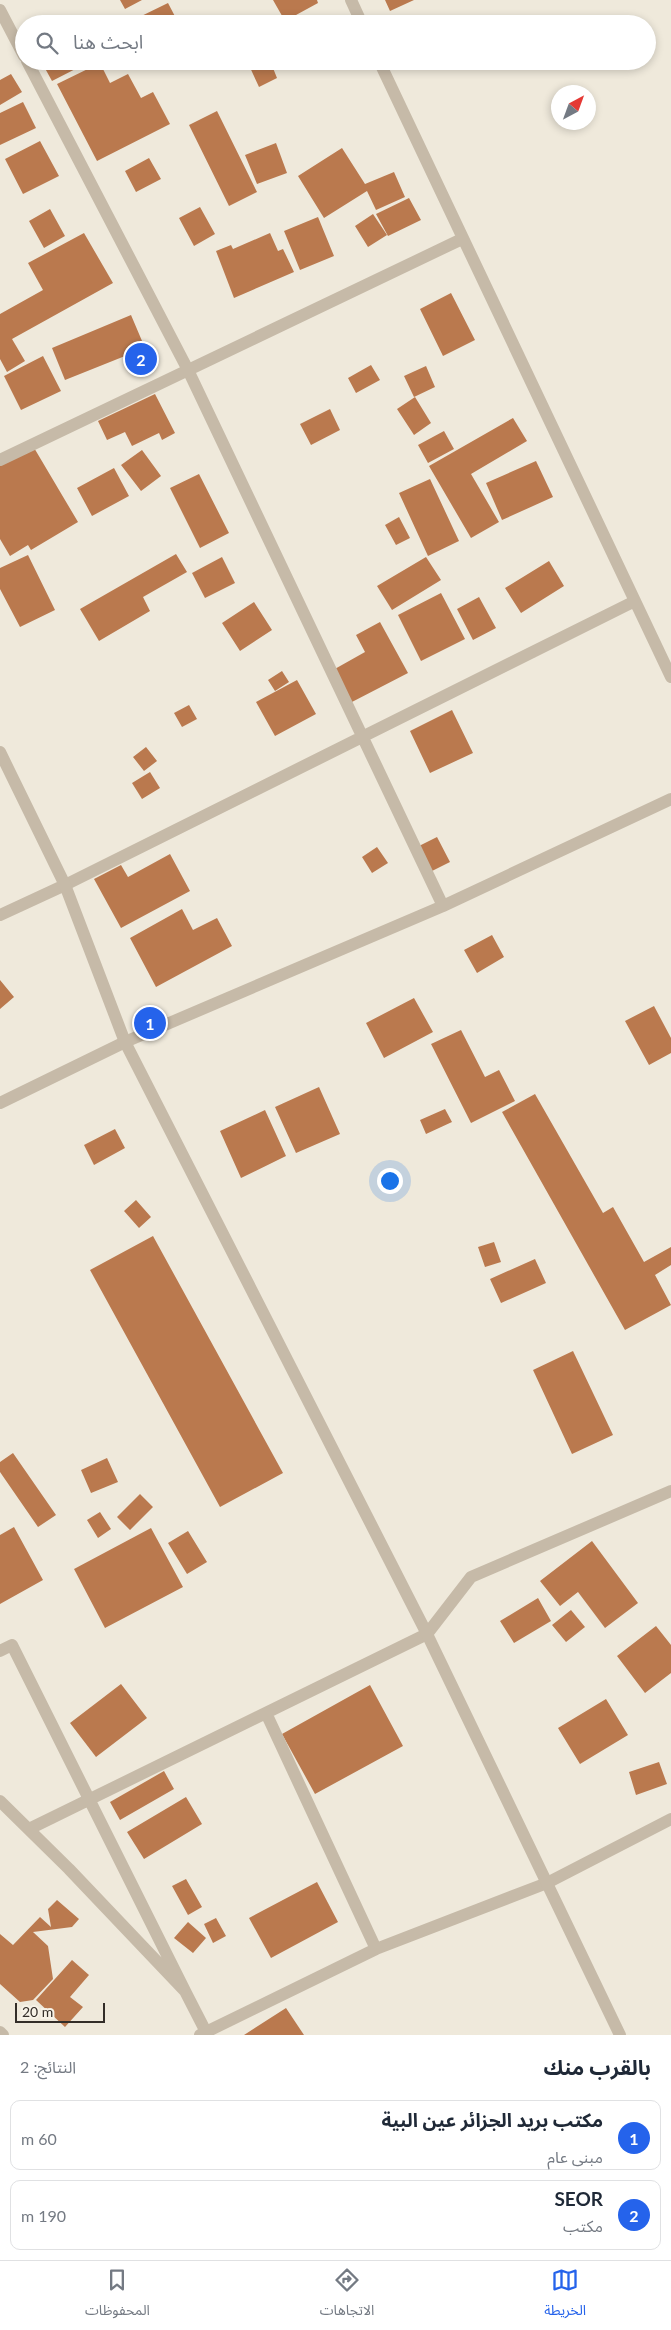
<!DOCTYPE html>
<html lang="ar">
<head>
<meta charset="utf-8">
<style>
	:root { --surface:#fff; --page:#f6f6f7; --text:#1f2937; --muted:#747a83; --line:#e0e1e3; --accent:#2563eb }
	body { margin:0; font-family:Lato,"Noto Sans Arabic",sans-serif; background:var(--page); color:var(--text); direction:rtl }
	.compass { position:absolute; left:551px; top:85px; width:45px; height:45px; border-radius:50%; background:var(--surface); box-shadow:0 2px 8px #0003; rotate:41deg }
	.scale { position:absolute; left:15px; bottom:12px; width:90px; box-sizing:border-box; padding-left:5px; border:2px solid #332d28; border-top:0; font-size:14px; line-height:18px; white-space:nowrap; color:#332d28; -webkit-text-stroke:4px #f7f2e7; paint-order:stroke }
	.you { position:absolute; left:389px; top:1180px; width:18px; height:18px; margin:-12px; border:4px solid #fff; border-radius:50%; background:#1a73e8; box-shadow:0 0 0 8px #1a73e833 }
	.badge { display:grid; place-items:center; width:32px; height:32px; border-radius:50%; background:var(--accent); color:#fff; font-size:16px; font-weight:700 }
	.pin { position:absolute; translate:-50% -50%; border:2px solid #fff; box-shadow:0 1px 5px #0006 }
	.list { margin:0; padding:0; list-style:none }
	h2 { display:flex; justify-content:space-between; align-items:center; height:65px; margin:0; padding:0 20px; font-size:21px }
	h2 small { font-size:16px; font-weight:400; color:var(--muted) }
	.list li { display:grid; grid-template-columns:32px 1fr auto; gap:15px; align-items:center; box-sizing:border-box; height:70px; margin:0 10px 10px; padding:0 10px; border:1px solid var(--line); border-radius:10px }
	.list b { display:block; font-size:19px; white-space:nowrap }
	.list p { margin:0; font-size:16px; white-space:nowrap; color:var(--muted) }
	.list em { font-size:16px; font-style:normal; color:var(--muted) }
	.icon { flex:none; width:28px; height:28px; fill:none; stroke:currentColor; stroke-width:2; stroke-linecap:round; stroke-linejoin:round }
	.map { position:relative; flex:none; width:671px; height:2035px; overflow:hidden; direction:ltr }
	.search { position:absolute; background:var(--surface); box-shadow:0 2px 8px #0003; left:15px; right:15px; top:15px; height:55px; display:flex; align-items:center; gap:12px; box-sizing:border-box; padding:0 18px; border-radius:28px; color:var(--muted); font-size:19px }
	.sheet { height:225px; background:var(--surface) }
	nav { display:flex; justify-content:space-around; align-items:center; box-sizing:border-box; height:70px; border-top:1px solid var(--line); background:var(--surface); font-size:14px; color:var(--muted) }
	nav a { display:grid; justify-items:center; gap:2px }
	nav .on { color:var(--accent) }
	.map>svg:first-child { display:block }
</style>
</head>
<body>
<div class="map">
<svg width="671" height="2035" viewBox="0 0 671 2035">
	<rect width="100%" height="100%" fill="#efe9db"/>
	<path fill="#ba794e" d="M120 0H142L125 9Z
		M273 0H317L318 3 285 21Z
		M385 0H414L390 11Z
		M168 3 179 24H125Z
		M41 61H91L52 81Z
		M247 61H288L273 68 277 78 259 87Z
		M100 63 110 83 128 74 141 98 153 92 170 124 97 161 57 84Z
		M11 74 22 92 0 105V80Z
		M23 102 36 128 0 145V113Z
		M217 111 257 192 229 206 189 125Z
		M40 141 59 176 23 194 5 159Z
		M276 143 287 173 257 184 245 155Z
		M342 148 365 184 394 172 405 197 376 210 367 191 324 218 298 176Z
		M149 158 161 179 136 192 125 171Z
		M409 198 421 220 388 236 376 214Z
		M200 207 215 234 194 246 179 218Z
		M50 209 65 236 44 248 29 221Z
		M373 214 387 235 368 247 355 226Z
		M318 217 334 256 300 270 284 231Z
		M84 233 113 283 12 339 25 361 7 372 0 359V314L43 290 28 263Z
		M270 233 278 251 283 249 294 272 234 298 216 251 231 245 233 249Z
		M451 293 475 340 443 356 420 309Z
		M131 315 145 348 65 380 52 348Z
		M43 356 61 391 21 410 4 376Z
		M371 365 380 380 356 393 348 378Z
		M426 366 435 387 414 397 404 376Z
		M155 394 175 433 162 440 159 433 132 446 125 432 107 440 98 421Z
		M415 397 431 423 414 435 397 409Z
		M330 409 340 430 311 445 300 424Z
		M513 418 527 441 471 474 499 522 471 538 429 466Z
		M444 431 454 449 428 463 418 445Z
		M30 441 78 522 31 550 28 545 10 556 0 539V459Z
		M142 450 161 476 141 491 121 465Z
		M536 461 553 497 502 520 486 483Z
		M114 468 129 496 92 516 77 488Z
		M199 474 229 533 200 548 170 488Z
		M430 479 459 541 428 556 399 493Z
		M399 517 410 538 396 545 385 525Z
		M176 554 187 572 143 597 150 611 99 641 80 609Z
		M28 555 55 610 20 627 0 589V568Z
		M222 557 235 583 205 598 192 573Z
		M426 557 441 580 392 610 377 586Z
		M549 561 564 586 521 613 505 588Z
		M441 593 465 639 421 661 398 615Z
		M479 597 496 628 473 640 457 609Z
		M254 602 272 630 240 651 222 623Z
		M380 622 408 673 350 703 333 670 365 652 356 635Z
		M282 671 289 682 275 691 268 680Z
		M297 680 316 714 275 736 256 702Z
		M189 705 197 719 182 727 174 713Z
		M452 710 473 753 430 773 410 731Z
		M146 747 157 761 144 771 133 757Z
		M150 772 160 788 142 799 132 783Z
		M437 837 450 862 432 871 419 846Z
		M377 847 388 863 372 873 362 857Z
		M170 854 190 891 121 928 94 879 121 865 128 877Z
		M182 909 193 930 217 918 232 946 156 987 130 938Z
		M492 935 504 957 477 973 464 950Z
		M0 980 14 997 0 1009Z
		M414 998 433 1032 384 1058 366 1023Z
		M654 1006 671 1038V1053L649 1065 625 1021Z
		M461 1030 485 1077 499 1070 515 1101 471 1123 431 1044Z
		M319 1087 340 1134 296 1153 275 1107Z
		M535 1094 603 1213 613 1207 644 1262 671 1247V1265L655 1275 671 1305 625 1330 502 1112Z
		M445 1109 452 1122 426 1134 420 1120Z
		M265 1110 286 1156 241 1178 220 1131Z
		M115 1129 125 1148 94 1165 84 1145Z
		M136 1200 151 1217 139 1228 124 1211Z
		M153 1236 283 1473 220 1507 90 1270Z
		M494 1242 501 1262 485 1267 478 1247Z
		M535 1259 546 1283 501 1303 490 1279Z
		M573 1351 613 1435 572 1454 533 1370Z
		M13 1453 56 1515 38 1527 0 1472V1462Z
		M107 1458 118 1482 91 1493 81 1470Z
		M140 1494 153 1507 130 1530 117 1517Z
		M100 1512 111 1529 98 1538 87 1520Z
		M14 1527 43 1580 0 1604V1535Z
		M151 1528 183 1587 105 1628 74 1569Z
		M188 1531 207 1562 187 1574 168 1543Z
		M592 1541 638 1603 605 1628 578 1592 560 1606 540 1581Z
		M538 1598 551 1621 514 1643 500 1621Z
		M571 1610 585 1627 566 1642 552 1625Z
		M656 1626 671 1645V1673L645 1693 617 1656Z
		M121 1684 147 1718 96 1757 70 1723Z
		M370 1685 403 1746 315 1794 282 1734Z
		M606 1699 628 1735 580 1764 558 1728Z
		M659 1762 667 1784 636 1795 629 1772Z
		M164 1771 174 1789 120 1820 110 1802Z
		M186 1797 202 1824 144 1859 127 1832Z
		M186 1879 202 1907 188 1915 172 1886Z
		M317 1882 338 1922 271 1958 249 1918Z
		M57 1900 79 1919 72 1927 33 1932 48 1946 53 1979 33 2000 20 2002 0 1984V1934L13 1945 40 1917 51 1927 48 1909Z
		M216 1918 226 1936 213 1943 204 1924Z
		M188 1922 206 1938 193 1953 174 1938Z
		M72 1960 89 1975 70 1997 83 2007 65 2027 36 2000Z
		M286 2008 304 2035H244Z"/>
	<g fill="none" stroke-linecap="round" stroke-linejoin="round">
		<path stroke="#c6baa8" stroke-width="12" d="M351 0 362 24
			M0 10 24 56
			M27 61 188 370 443 906
			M379 61 671 677
			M0 460 462 239
			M0 915 65 885 635 601
			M0 1103 125 1042 443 906 671 799
			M0 1651 12 1645 185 1991
			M266 1713 376 1949
			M0 1801 69 1869 185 1991 206 2032
			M29 1829 427 1634 471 1577 671 1491
			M0 2032 3 2035
			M200 2035 376 1949 547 1883 671 1819"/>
		<path stroke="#c6baa8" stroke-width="12" d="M0 752 65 885 125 1042 427 1634 620 2035"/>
	</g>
</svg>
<svg class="compass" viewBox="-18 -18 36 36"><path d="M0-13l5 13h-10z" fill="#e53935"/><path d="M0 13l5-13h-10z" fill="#747a83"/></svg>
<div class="scale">20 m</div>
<div class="you"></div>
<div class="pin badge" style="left:150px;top:1023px">1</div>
<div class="pin badge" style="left:141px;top:359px">2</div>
<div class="search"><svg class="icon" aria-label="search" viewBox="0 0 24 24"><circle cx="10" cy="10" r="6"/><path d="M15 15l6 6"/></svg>ابحث هنا</div>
</div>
<section class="sheet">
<h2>بالقرب منك<small>النتائج: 2</small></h2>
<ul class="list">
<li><span class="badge">1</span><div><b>مكتب بريد الجزائر عين البية</b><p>مبنى عام</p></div><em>60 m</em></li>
<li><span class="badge">2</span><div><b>SEOR</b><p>مكتب</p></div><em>190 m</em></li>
</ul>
</section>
<nav>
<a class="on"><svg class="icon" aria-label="map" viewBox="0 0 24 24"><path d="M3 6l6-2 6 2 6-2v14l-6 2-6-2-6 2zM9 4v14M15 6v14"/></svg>الخريطة</a>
<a><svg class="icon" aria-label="directions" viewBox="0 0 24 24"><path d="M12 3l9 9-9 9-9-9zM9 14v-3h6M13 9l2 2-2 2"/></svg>الاتجاهات</a>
<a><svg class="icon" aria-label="saved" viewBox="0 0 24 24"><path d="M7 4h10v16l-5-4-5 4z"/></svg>المحفوظات</a>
</nav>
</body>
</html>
